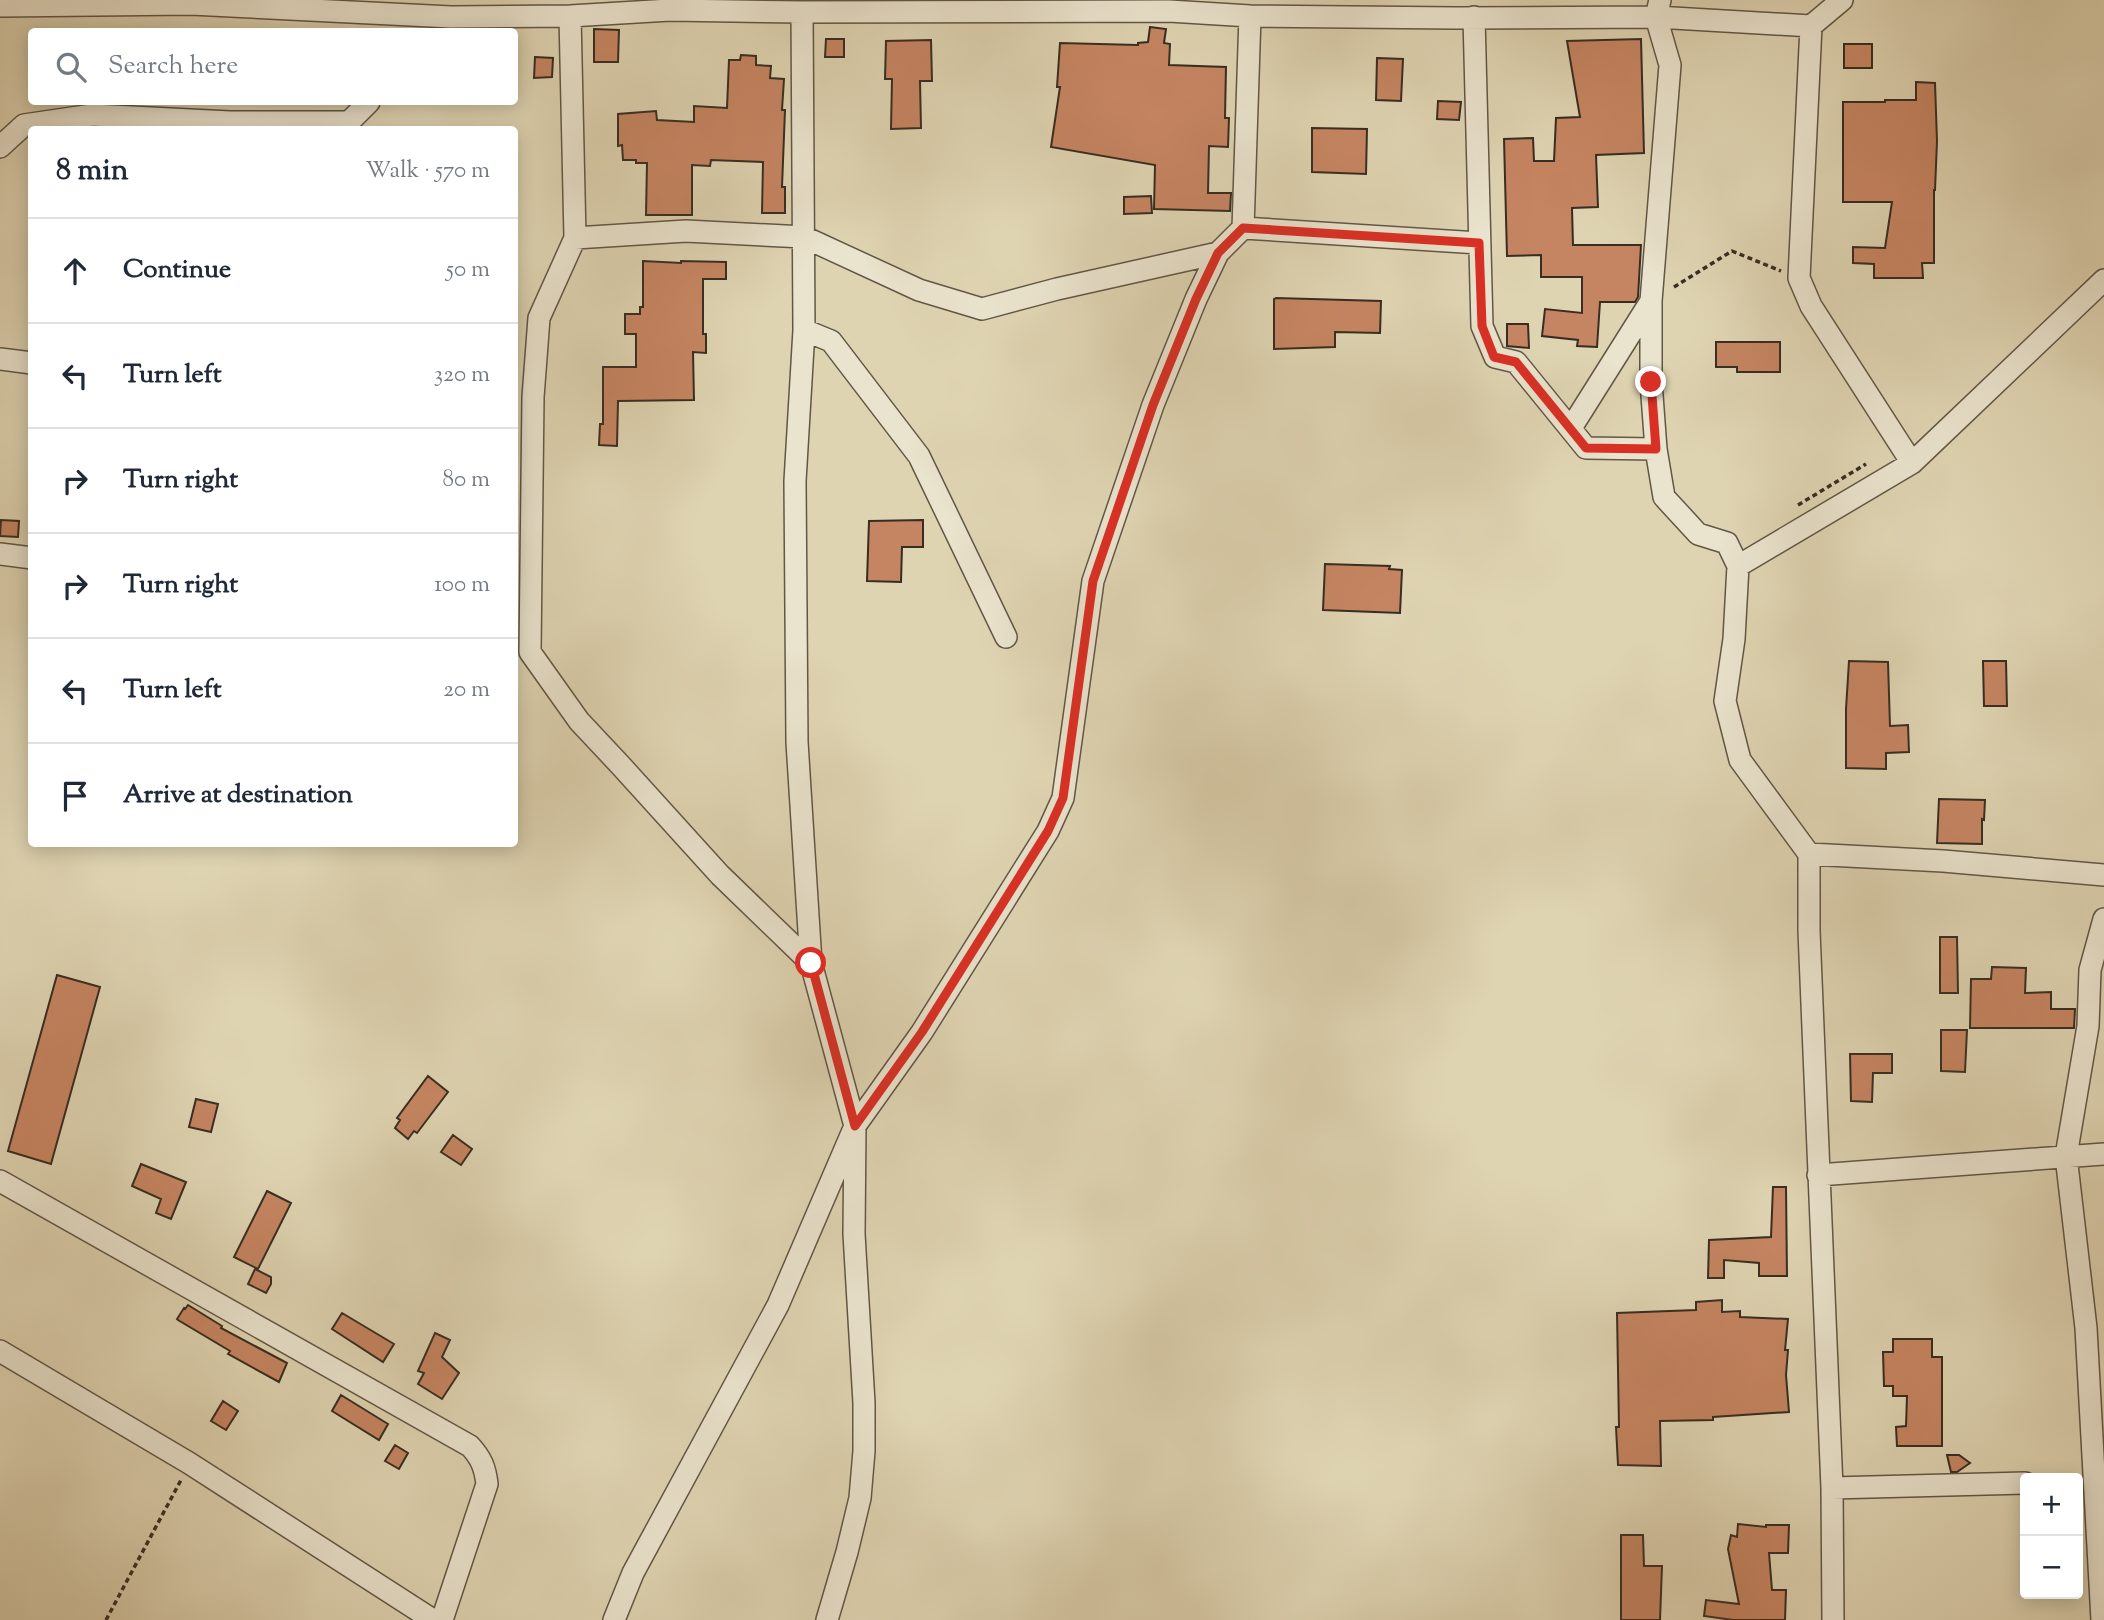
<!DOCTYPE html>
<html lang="en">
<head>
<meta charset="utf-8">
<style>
	:root { --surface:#fff; --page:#f6f6f7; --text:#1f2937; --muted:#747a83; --line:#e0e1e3 }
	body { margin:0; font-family:"Sorts Mill Goudy",serif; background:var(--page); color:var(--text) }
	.controls { position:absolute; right:21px; bottom:21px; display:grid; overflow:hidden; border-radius:7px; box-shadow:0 4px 18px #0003 }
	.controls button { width:63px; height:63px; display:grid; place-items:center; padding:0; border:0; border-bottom:2px solid var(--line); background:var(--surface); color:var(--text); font:35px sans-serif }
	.stop { position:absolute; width:21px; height:21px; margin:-16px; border:5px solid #d93025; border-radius:50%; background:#fff }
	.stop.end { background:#d93025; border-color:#fff; box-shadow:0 2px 7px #0008 }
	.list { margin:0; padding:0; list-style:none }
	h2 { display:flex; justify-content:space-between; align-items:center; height:91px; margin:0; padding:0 28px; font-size:30px }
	h2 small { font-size:23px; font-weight:400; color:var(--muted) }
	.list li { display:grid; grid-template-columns:46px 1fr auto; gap:21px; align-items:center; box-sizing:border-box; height:105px; padding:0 28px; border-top:2px solid var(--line) }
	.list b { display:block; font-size:26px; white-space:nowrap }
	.list em { font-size:23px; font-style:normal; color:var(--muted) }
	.icon { flex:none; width:38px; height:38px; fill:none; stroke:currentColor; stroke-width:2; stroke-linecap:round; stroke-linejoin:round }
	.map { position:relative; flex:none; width:2104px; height:1620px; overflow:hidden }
	.search { position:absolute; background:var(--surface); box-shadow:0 4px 18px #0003; left:28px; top:28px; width:490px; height:77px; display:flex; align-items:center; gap:18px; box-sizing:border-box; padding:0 24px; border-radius:7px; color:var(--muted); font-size:26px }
	.panel { position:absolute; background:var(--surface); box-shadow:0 4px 18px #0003; left:28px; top:126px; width:490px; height:721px; border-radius:7px }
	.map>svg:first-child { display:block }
</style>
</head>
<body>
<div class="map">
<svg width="2104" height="1620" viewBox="0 0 2104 1620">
	<rect width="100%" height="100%" fill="#dfd4b2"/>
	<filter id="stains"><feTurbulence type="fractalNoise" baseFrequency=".00286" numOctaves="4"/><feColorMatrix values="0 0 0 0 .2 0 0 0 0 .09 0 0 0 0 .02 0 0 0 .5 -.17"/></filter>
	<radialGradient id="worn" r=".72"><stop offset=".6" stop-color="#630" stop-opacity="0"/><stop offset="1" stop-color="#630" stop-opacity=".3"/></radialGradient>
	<path fill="#c68562" stroke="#372d22" stroke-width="2" d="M1150 27 1166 29 1164 43 1170 44 1169 65 1226 67 1225 118H1229L1228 147 1209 146 1208 193H1231L1230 211 1154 209 1155 165 1051 147 1060 87H1057L1060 43 1138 45V43L1148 42Z
		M594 29 619 30 618 62H594Z
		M826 39H844V57H825Z
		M1641 39 1644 153 1596 155 1598 207 1572 208 1573 245H1641L1638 297 1635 302H1600L1597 347 1577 346 1578 340 1542 336 1545 309 1582 313V277H1541V255L1507 256 1504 139 1533 138 1534 161H1554L1556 118 1580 117 1567 41Z
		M931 40 932 81H920L921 128 891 129 892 79H885L886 41Z
		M1844 44H1872V68H1844Z
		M741 55 756 56V65L771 66 770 78 784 79 782 110H785L782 187H785V213H762L763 162 711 160 710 166 692 165V215H646L647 163H636V160H623L622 145 618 146V114L656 111 657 120 694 122V106L727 108 729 60H740Z
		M535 57 553 58 552 77 534 78Z
		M1377 58 1403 59 1401 101 1376 100Z
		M1916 82 1935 83 1937 141 1935 190H1934V263H1922L1923 278H1874V264L1853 263V247L1885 248 1892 202H1843V102H1885V100H1916Z
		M1438 101 1461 102 1459 120 1437 119Z
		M1312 128 1367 129 1366 174 1312 172Z
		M1151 196 1152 213 1124 214V197Z
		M643 261 681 263V261L726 262V279H703V334H706V353L693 352 694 400 618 401 617 446 599 445 600 424H603V367H636V334H625V314H640V307H643Z
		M1276 298 1381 301 1380 333 1335 332V347L1274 349V299Z
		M1507 324H1528L1529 348 1507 346Z
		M1716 342H1780V372H1737V367H1716Z
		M1 520 19 521 18 537 0 536Z
		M923 520V547H902L901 582 867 581 869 521Z
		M1325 564 1390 566 1389 569 1402 570 1400 613 1323 610Z
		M1849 661 1888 662 1890 726 1908 725 1909 752 1886 753V769L1846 768V709Z
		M1983 661H2006L2007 706H1984Z
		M1939 799 1985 800 1984 820 1982 819V844L1937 843Z
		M1940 937H1957L1958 993H1940Z
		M1992 967 2026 968 2025 993 2051 992V1009H2075L2074 1028H1970L1971 979H1991Z
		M57 975 100 987 51 1164 8 1151Z
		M1941 1030H1967L1965 1072 1941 1071Z
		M1850 1054H1892V1073H1873L1872 1102 1851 1101Z
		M428 1076 448 1092 417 1133 414 1131 408 1139 395 1128 400 1120 397 1118Z
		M196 1099 218 1104 211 1132 189 1127Z
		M453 1135 472 1149 461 1165 441 1152Z
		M141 1164 186 1182 171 1219 156 1213 161 1199 132 1186Z
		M1773 1187H1786L1787 1276H1759V1263L1724 1260V1278H1708L1709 1240 1771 1237Z
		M267 1191 291 1203 258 1269 234 1257Z
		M255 1269 271 1277V1284L266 1293 248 1284Z
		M1722 1300V1312L1740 1311V1317L1788 1319 1785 1350H1788L1786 1375 1789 1412 1713 1417V1420L1660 1421 1661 1466 1618 1465 1616 1427H1619L1617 1313 1696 1310V1302Z
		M188 1305 222 1326 221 1328 287 1363 279 1382 228 1354 230 1351 178 1320 177 1319 184 1308 185 1309Z
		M342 1313 394 1344 383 1362 332 1329Z
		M435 1333 450 1340 442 1357 459 1373 442 1399 418 1384 424 1373 418 1371Z
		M1893 1339H1932V1357H1942V1446H1897L1896 1427 1906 1426 1907 1396H1893V1386H1884L1883 1352H1893Z
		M341 1395 388 1424 379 1440 332 1411Z
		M223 1401 238 1411 226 1430 211 1421Z
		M395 1445 408 1453 399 1469 385 1461Z
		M1947 1455H1959L1970 1463 1957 1472H1951Z
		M1738 1524 1766 1527V1525H1789L1788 1553H1769L1772 1590H1786L1785 1620H1733L1704 1616 1706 1600 1739 1604 1728 1549 1731 1535 1737 1537Z
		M1621 1535H1643L1644 1566H1662L1660 1620H1621Z"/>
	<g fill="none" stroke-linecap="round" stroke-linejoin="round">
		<g stroke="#615746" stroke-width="24">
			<path id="minor" d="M0 6 191 4 451 17 570 16 670 10 802 12 1169 11 1250 16 1457 18 1656 17 1811 26 1842 0
				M802 12 804 330 795 481 797 742 811 963 855 1126 854 1234 864 1403V1451L860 1498 847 1552 827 1620
				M570 16 575 238 539 318 533 397 530 652 579 721 623 768 720 875 811 963
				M1474 17 1482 326 1495 357 1516 362 1586 448 1656 449 1664 497 1698 534 1727 543 1738 566 1734 639 1725 701 1740 760 1809 854V931L1832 1488 1833 1620
				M1811 26 1799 278 1811 306 1912 463
				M350 130 349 122 369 102
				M0 147 24 125 92 115 230 122H349
				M1243 228 1479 243
				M575 238 686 231 804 237 919 290 982 309 1057 289 1218 253
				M1651 301V382L1656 449
				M804 330 831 341 919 456 1006 637
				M0 359 32 363
				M1571 428 1651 301 1670 65 1656 17 1660 0
				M0 554 32 558
				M1738 566 1912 463 2104 280
				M1809 854 1943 861 2104 875
				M1818 1175 2104 1154
				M0 1181 470 1446C481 1458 485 1467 487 1484L442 1620
				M0 1351 189 1463 433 1620
				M1832 1488 2025 1483
				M614 1620 633 1573 778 1305 855 1126 922 1032 1048 831 1063 798 1093 581 1153 405 1196 299 1218 253 1243 228 1250 16
				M2102 1620 2086 1328 2066 1156 2088 1026 2090 970 2104 919"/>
		</g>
		<path stroke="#372d22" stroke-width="3.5" stroke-dasharray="5 3.5" stroke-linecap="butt" d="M1674 287 1732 251 1781 271
			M1798 505 1866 464
			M106 1620 181 1480"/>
		<use href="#minor" stroke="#eae3cd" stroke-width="21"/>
	</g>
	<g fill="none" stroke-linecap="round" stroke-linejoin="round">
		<path stroke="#d93025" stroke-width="9" d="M811 963 855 1126 922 1032 1048 831 1063 798 1093 581 1153 405 1196 299 1218 253 1243 228 1479 243 1482 326 1494 357 1516 362 1586 448 1656 449 1651 382"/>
	</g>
	<rect width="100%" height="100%" filter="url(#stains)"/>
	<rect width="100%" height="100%" fill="url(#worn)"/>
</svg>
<div class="controls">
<button>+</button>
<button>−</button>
</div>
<div class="stop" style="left:811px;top:963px"></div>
<div class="stop end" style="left:1651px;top:382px"></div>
<div class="search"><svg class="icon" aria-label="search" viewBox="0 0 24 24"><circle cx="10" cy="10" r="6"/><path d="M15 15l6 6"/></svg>Search here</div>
<section class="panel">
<h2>8 min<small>Walk · 570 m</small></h2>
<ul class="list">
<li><svg class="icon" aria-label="ahead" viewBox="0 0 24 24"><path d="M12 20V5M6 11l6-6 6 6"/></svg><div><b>Continue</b></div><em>50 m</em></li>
<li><svg class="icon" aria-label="left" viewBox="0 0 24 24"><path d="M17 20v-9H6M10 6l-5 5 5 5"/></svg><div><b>Turn left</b></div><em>320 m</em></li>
<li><svg class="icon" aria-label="right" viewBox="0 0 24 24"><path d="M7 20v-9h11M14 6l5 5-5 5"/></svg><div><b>Turn right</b></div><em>80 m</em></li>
<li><svg class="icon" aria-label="right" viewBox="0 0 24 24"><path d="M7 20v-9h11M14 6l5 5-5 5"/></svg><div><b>Turn right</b></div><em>100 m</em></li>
<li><svg class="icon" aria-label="left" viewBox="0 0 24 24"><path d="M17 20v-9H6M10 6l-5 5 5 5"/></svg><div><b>Turn left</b></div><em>20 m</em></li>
<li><svg class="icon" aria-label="arrive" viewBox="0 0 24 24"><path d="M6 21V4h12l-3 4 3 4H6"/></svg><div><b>Arrive at destination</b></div></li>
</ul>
</section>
</div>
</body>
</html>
